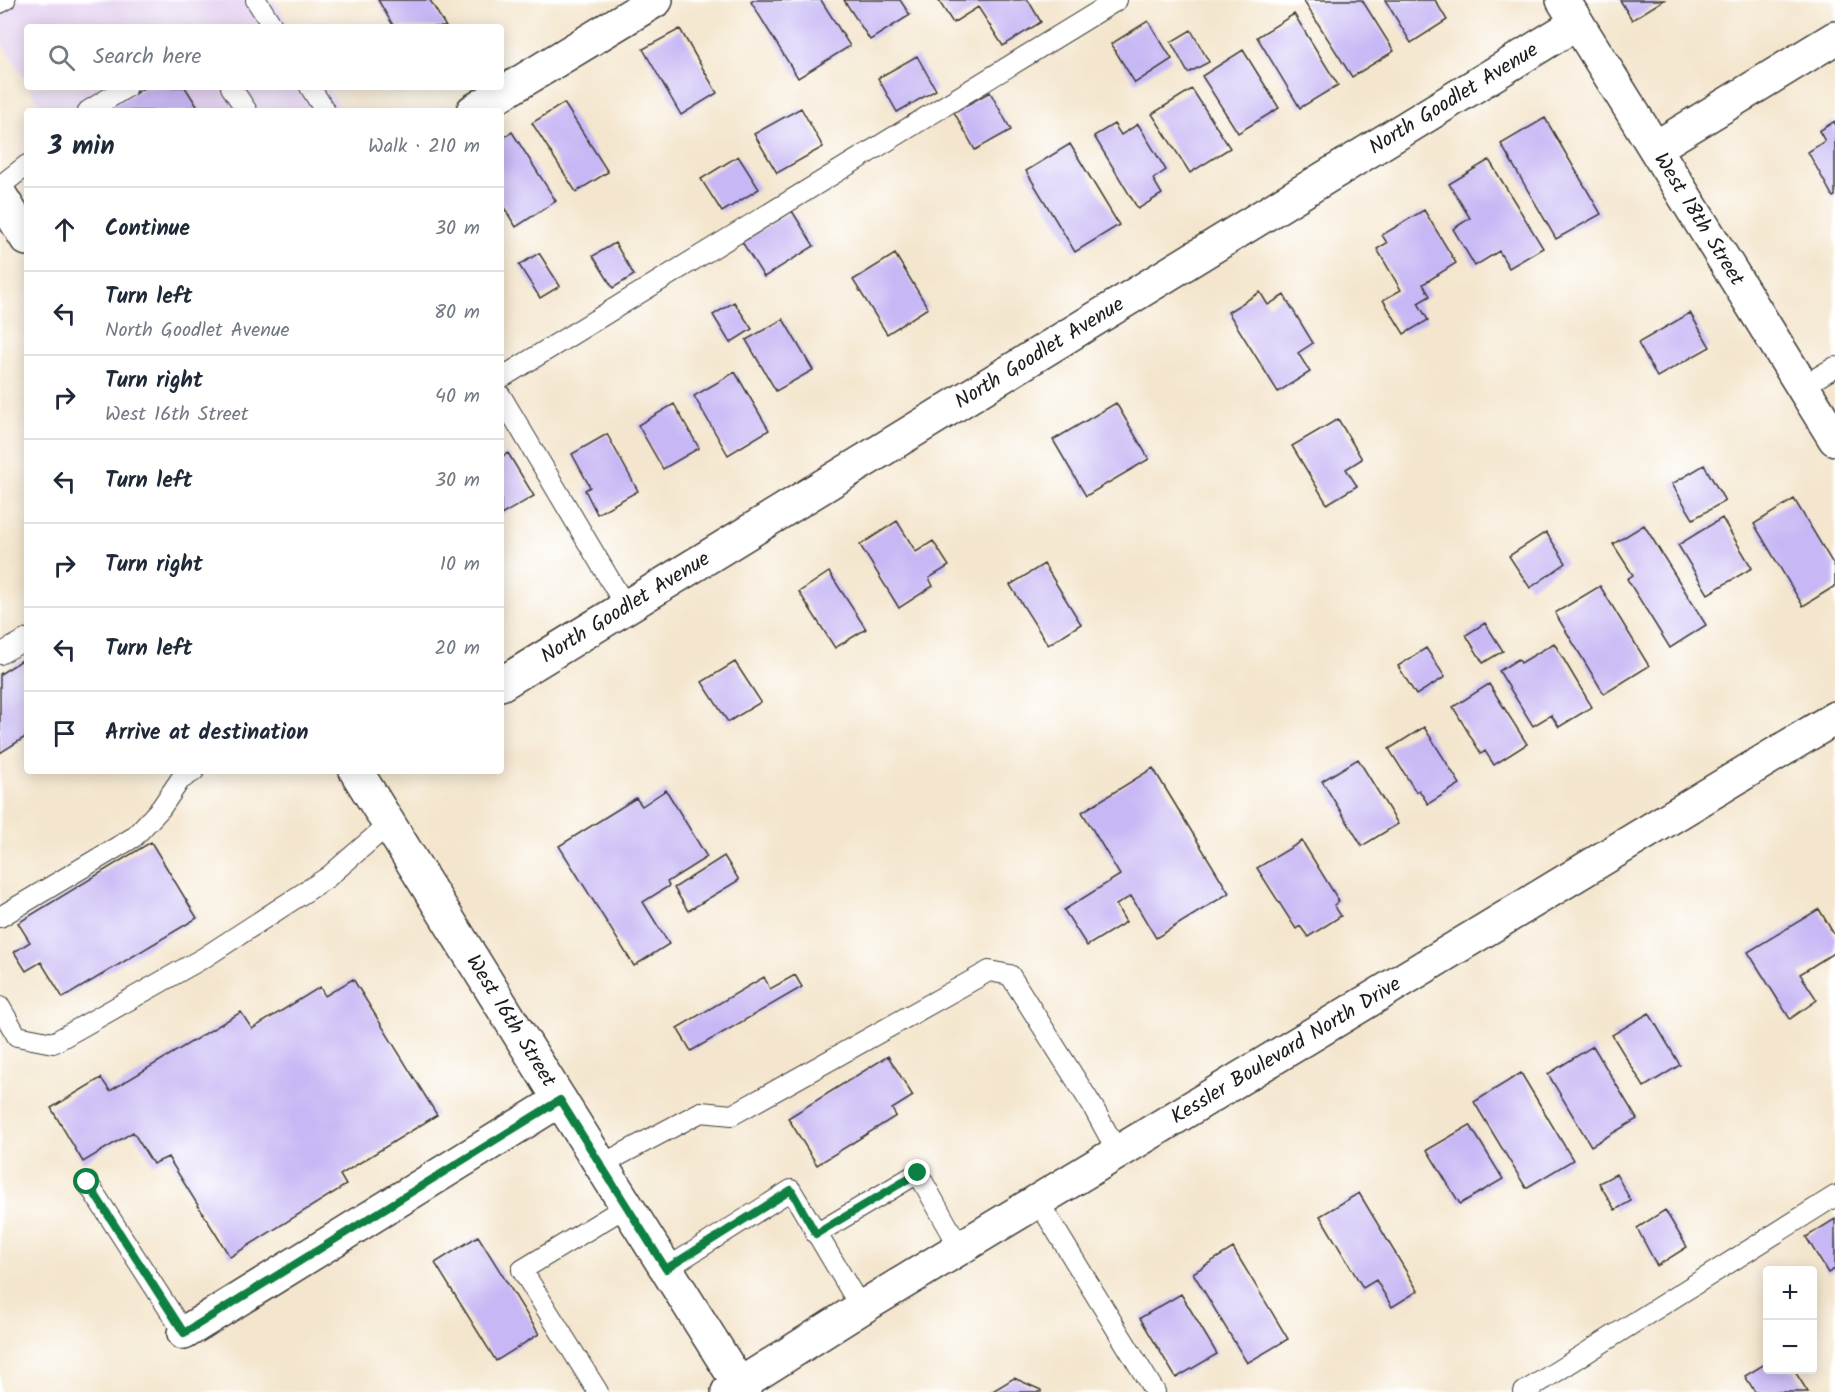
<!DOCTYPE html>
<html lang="en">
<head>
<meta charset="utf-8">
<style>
	:root { --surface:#fff; --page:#f6f6f7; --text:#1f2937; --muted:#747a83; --line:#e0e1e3 }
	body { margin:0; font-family:Kalam,sans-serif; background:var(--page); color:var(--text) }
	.controls { position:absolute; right:18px; bottom:18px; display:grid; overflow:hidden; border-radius:6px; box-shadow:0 3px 15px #0003 }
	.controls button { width:54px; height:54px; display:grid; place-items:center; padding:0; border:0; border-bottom:2px solid var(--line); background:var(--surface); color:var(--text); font:30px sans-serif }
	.stop { position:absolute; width:18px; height:18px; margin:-14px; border:4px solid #0b8043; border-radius:50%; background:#fff }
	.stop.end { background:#0b8043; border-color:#fff; box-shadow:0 2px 6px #0008 }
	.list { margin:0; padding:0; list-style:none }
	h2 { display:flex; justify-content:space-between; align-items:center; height:78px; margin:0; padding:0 24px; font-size:26px }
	h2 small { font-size:20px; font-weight:400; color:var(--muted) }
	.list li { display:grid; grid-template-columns:39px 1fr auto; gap:18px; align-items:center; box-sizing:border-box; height:84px; padding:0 24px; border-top:2px solid var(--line) }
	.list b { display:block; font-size:22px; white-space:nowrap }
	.list p { margin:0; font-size:20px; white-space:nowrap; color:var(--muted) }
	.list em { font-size:20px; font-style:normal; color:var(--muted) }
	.icon { flex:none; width:33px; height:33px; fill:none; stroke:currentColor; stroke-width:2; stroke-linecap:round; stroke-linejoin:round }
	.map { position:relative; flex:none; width:1835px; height:1392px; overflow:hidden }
	.search { position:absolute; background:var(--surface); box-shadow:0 3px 15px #0003; left:24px; top:24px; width:480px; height:66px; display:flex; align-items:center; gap:15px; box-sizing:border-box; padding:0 21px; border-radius:6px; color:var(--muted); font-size:22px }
	.panel { position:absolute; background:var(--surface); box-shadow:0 3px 15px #0003; left:24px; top:108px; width:480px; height:666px; border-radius:6px }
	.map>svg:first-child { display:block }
</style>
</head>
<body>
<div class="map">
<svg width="1835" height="1392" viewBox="0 0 1835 1392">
	<rect width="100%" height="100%" fill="#fff"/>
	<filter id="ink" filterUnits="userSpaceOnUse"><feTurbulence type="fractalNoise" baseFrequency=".0167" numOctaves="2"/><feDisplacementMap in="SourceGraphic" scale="12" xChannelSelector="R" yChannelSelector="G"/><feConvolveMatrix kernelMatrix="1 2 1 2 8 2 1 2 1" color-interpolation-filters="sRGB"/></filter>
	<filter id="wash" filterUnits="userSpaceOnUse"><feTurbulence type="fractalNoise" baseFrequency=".008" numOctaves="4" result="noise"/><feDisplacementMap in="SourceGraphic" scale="24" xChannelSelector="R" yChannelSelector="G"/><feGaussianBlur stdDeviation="1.35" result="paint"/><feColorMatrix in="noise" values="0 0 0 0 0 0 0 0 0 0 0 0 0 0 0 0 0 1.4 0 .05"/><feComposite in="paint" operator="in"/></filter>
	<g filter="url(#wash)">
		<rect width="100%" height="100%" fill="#f4e6ce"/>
		<path fill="#e5d3f1" d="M0 0H274L290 27H27V83L0 39Z
			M29 87H328L343 111H44Z"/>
		<g id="blocks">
			<path fill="#c7b7f4" d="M378 0H430L446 27H394Z
				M754 0H821L850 46 798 78 751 2Z
				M844 0H900L910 15 870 40Z
				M938 0H1028L1041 22 1003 46 978 7 953 23Z
				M1303 0H1362L1394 51 1352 77Z
				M1385 0H1435L1447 20 1411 43Z
				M1620 0H1664L1632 20Z
				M1294 14 1338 85 1300 108 1257 37Z
				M1148 21 1172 59 1135 83 1111 44Z
				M680 29 717 93 681 115 643 49Z
				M1191 30 1209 62 1188 73 1171 42Z
				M1243 50 1279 108 1238 133 1202 76Z
				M917 56 936 90 897 112 878 78Z
				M145 87H185L200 111H107Z
				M1192 89 1230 148 1190 173 1152 114Z
				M990 92 1011 130 975 150 954 112Z
				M564 103 608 172 576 192 532 123Z
				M801 108 823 147 777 173 754 134Z
				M1545 118 1601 214 1556 239 1501 144Z
				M1835 121V196L1833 197 1808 152 1825 141 1819 131Z
				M1114 124 1121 135 1138 124 1166 170 1153 179 1162 194 1138 209 1094 136Z
				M512 132 556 201 516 227 501 203V139Z
				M1070 144 1119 225 1075 252 1026 171Z
				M738 156 759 189 722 212 701 179Z
				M1489 160 1543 248 1509 268 1499 251 1475 266 1453 229 1470 218 1449 184Z
				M1424 210 1456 263 1423 284 1430 296 1418 303 1428 320 1404 334 1383 300 1401 290 1377 249 1387 243 1382 235Z
				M792 211 814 246 764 277 742 242Z
				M615 243 634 275 613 288 593 256Z
				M539 253 560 286 540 298 519 265Z
				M895 254 928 308 887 334 853 280Z
				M1260 292 1268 305 1284 295 1313 343 1298 353 1310 372 1278 392 1228 312Z
				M734 302 752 329 730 343 713 315Z
				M1690 313 1710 347 1657 377 1638 343Z
				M783 319 813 370 776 391 746 340Z
				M735 372 769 430 728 455 694 396Z
				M1116 403 1149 459 1086 496 1053 440Z
				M674 404 699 448 663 469 638 425Z
				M1338 419 1362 459 1346 469 1357 486 1327 504 1292 446Z
				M607 434 638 491 597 514 585 490 590 487 572 454Z
				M508 453 534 496 501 515V457Z
				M1704 465 1725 501 1693 519 1672 484Z
				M1794 499 1835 567V586L1803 606 1754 524Z
				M1722 518 1752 568 1708 594 1678 545Z
				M897 521 916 552 933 541 949 566 929 578 933 586 899 608 860 545Z
				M1644 525 1706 625 1670 648 1627 579 1633 575 1613 544Z
				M1546 532 1566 563 1530 588 1509 556Z
				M1044 564 1081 624 1048 645 1010 585Z
				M829 572 866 629 835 648 799 592Z
				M1600 586 1649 666 1604 694 1555 613Z
				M1485 623 1503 651 1483 663 1466 635Z
				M1554 643 1592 707 1559 727 1551 715 1533 726 1499 671 1518 659 1521 663Z
				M1426 648 1445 677 1416 695 1398 666Z
				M27 657V736L0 753V674Z
				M735 662 761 702 728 722 702 682Z
				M1489 684 1527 744 1494 765 1485 751 1481 754 1453 707Z
				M1424 727 1460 784 1428 804 1419 790 1416 792 1389 749Z
				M1358 759 1398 824 1362 846 1322 781Z
				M1153 768 1229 893 1156 938 1131 896 1116 905 1126 922 1087 946 1064 910 1120 875 1082 812Z
				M666 790 707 857 667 882 669 886 643 902 669 944 634 966 559 846 636 798 642 806Z
				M1302 841 1339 901 1334 905 1341 916 1308 937 1300 926 1296 929 1257 868Z
				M151 842 197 918 63 998 41 962 26 971 14 952 30 942 18 923Z
				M724 856 739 880 688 911 674 888Z
				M1819 909 1835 936V952L1800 974 1817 1000 1790 1019 1748 952Z
				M795 975 802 987 691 1051 677 1028 764 977 770 989Z
				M353 979 437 1115 340 1175 346 1185 230 1257 168 1157 153 1164 133 1132 83 1162 51 1108 101 1078 110 1091 241 1012 252 1029 320 987 325 996Z
				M1649 1013 1680 1065 1644 1087 1612 1035Z
				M1593 1046 1637 1119 1591 1146 1548 1074Z
				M888 1056 913 1096 892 1109 896 1116 817 1165 788 1118Z
				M1521 1073 1573 1160 1526 1188 1474 1102Z
				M1470 1125 1503 1179 1460 1204 1427 1150Z
				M1616 1174 1631 1201 1615 1210 1599 1183Z
				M1359 1193 1418 1291 1392 1307 1376 1280 1363 1288 1320 1216Z
				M1665 1210 1687 1247 1657 1266 1637 1228Z
				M1835 1219V1269L1828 1273 1806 1237Z
				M478 1236 539 1334 496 1361 435 1263Z
				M1233 1248 1288 1339 1247 1363 1193 1273Z
				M1181 1294 1217 1354 1176 1378 1140 1318Z
				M1768 1362V1370H1794L1808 1392H1755L1745 1376Z
				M1014 1378 1041 1390V1392H991Z"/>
		</g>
	</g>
	<g filter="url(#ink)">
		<use href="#blocks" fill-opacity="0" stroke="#3c3a37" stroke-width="1.5"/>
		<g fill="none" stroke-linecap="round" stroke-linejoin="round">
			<g stroke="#3c3a37" stroke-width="22">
				<path id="lane" d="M256 0 273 27
					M0 3 5 0
					M231 87 247 111
					M310 87 325 111
					M88 111 127 87
					M0 186 27 165
					M501 378 1117 0
					M1803 386 1835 367
					M501 396 626 607
					M0 654 27 639
					M0 917 134 837 161 808 180 780 194 771
					M0 1007 17 1036 53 1043 205 957 328 877 389 824
					M601 1165 701 1112 732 1115 989 971 1010 975 1093 1107 1118 1153
					M87 1182 184 1333
					M1038 1201 1155 1392
					M816 1234 918 1173 960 1248
					M666 1269 791 1190 861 1308
					M598 1392 522 1270 627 1206
					M1524 1392 1835 1196"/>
			</g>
			<g stroke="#3c3a37" stroke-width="36">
				<g id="street">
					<path id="s1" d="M1563 0 1835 439"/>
					<path d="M473 111 656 0"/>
					<path d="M1655 148 1835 38"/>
					<path id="s2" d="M501 684 1577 23"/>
					<path d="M184 1333 560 1100"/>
				</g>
			</g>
			<g stroke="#3c3a37" stroke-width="36">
				<g id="secondary">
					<path id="s3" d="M728 1392 861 1308 1835 718"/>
				</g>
			</g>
			<g stroke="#3c3a37" stroke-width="36">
				<g id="primary">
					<path d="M0 195 27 239"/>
					<path id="s4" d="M356 771 560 1100 744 1392"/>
				</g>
			</g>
			<use href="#lane" stroke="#fff" stroke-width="20"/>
			<use href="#street" stroke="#fff" stroke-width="33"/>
			<use href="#secondary" stroke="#fff" stroke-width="33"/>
			<use href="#primary" stroke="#fff" stroke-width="33"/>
		</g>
	</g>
	<g fill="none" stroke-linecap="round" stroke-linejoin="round" filter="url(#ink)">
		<path stroke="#0b8043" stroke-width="8" d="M87 1182 184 1333 560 1100 666 1269 791 1190 816 1234 918 1173"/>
	</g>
	<g text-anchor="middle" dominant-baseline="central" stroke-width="6" stroke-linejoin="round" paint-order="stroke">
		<g font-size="21" fill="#1c1c1c" stroke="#fff">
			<text stroke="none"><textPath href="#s2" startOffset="1118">North Goodlet Avenue</textPath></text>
			<text stroke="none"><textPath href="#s1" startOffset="258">West 18th Street</textPath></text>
			<text stroke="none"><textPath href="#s2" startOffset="632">North Goodlet Avenue</textPath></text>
			<text stroke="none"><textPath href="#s2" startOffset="146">North Goodlet Avenue</textPath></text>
			<text stroke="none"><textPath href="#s4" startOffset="294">West 16th Street</textPath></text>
			<text stroke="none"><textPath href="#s3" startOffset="654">Kessler Boulevard North Drive</textPath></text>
		</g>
	</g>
</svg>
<div class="controls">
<button>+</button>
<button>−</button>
</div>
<div class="stop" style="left:87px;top:1182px"></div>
<div class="stop end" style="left:918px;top:1173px"></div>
<div class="search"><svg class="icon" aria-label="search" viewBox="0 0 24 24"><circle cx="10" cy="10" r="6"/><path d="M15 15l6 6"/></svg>Search here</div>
<section class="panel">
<h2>3 min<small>Walk · 210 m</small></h2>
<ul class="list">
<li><svg class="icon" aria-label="ahead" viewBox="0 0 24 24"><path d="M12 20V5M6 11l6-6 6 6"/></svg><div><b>Continue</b></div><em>30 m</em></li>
<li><svg class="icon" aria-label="left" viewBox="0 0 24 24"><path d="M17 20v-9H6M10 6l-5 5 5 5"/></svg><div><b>Turn left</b><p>North Goodlet Avenue</p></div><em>80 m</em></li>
<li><svg class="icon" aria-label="right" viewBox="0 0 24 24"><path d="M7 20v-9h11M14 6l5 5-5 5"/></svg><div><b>Turn right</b><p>West 16th Street</p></div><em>40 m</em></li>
<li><svg class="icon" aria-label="left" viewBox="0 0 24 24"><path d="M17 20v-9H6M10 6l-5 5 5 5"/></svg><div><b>Turn left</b></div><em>30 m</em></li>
<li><svg class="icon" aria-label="right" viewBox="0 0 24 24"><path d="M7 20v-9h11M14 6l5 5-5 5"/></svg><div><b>Turn right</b></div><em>10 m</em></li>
<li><svg class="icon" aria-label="left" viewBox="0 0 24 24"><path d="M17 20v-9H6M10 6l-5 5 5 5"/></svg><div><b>Turn left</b></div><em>20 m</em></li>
<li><svg class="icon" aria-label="arrive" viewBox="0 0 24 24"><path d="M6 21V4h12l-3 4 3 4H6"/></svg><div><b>Arrive at destination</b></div></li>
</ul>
</section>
</div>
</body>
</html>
